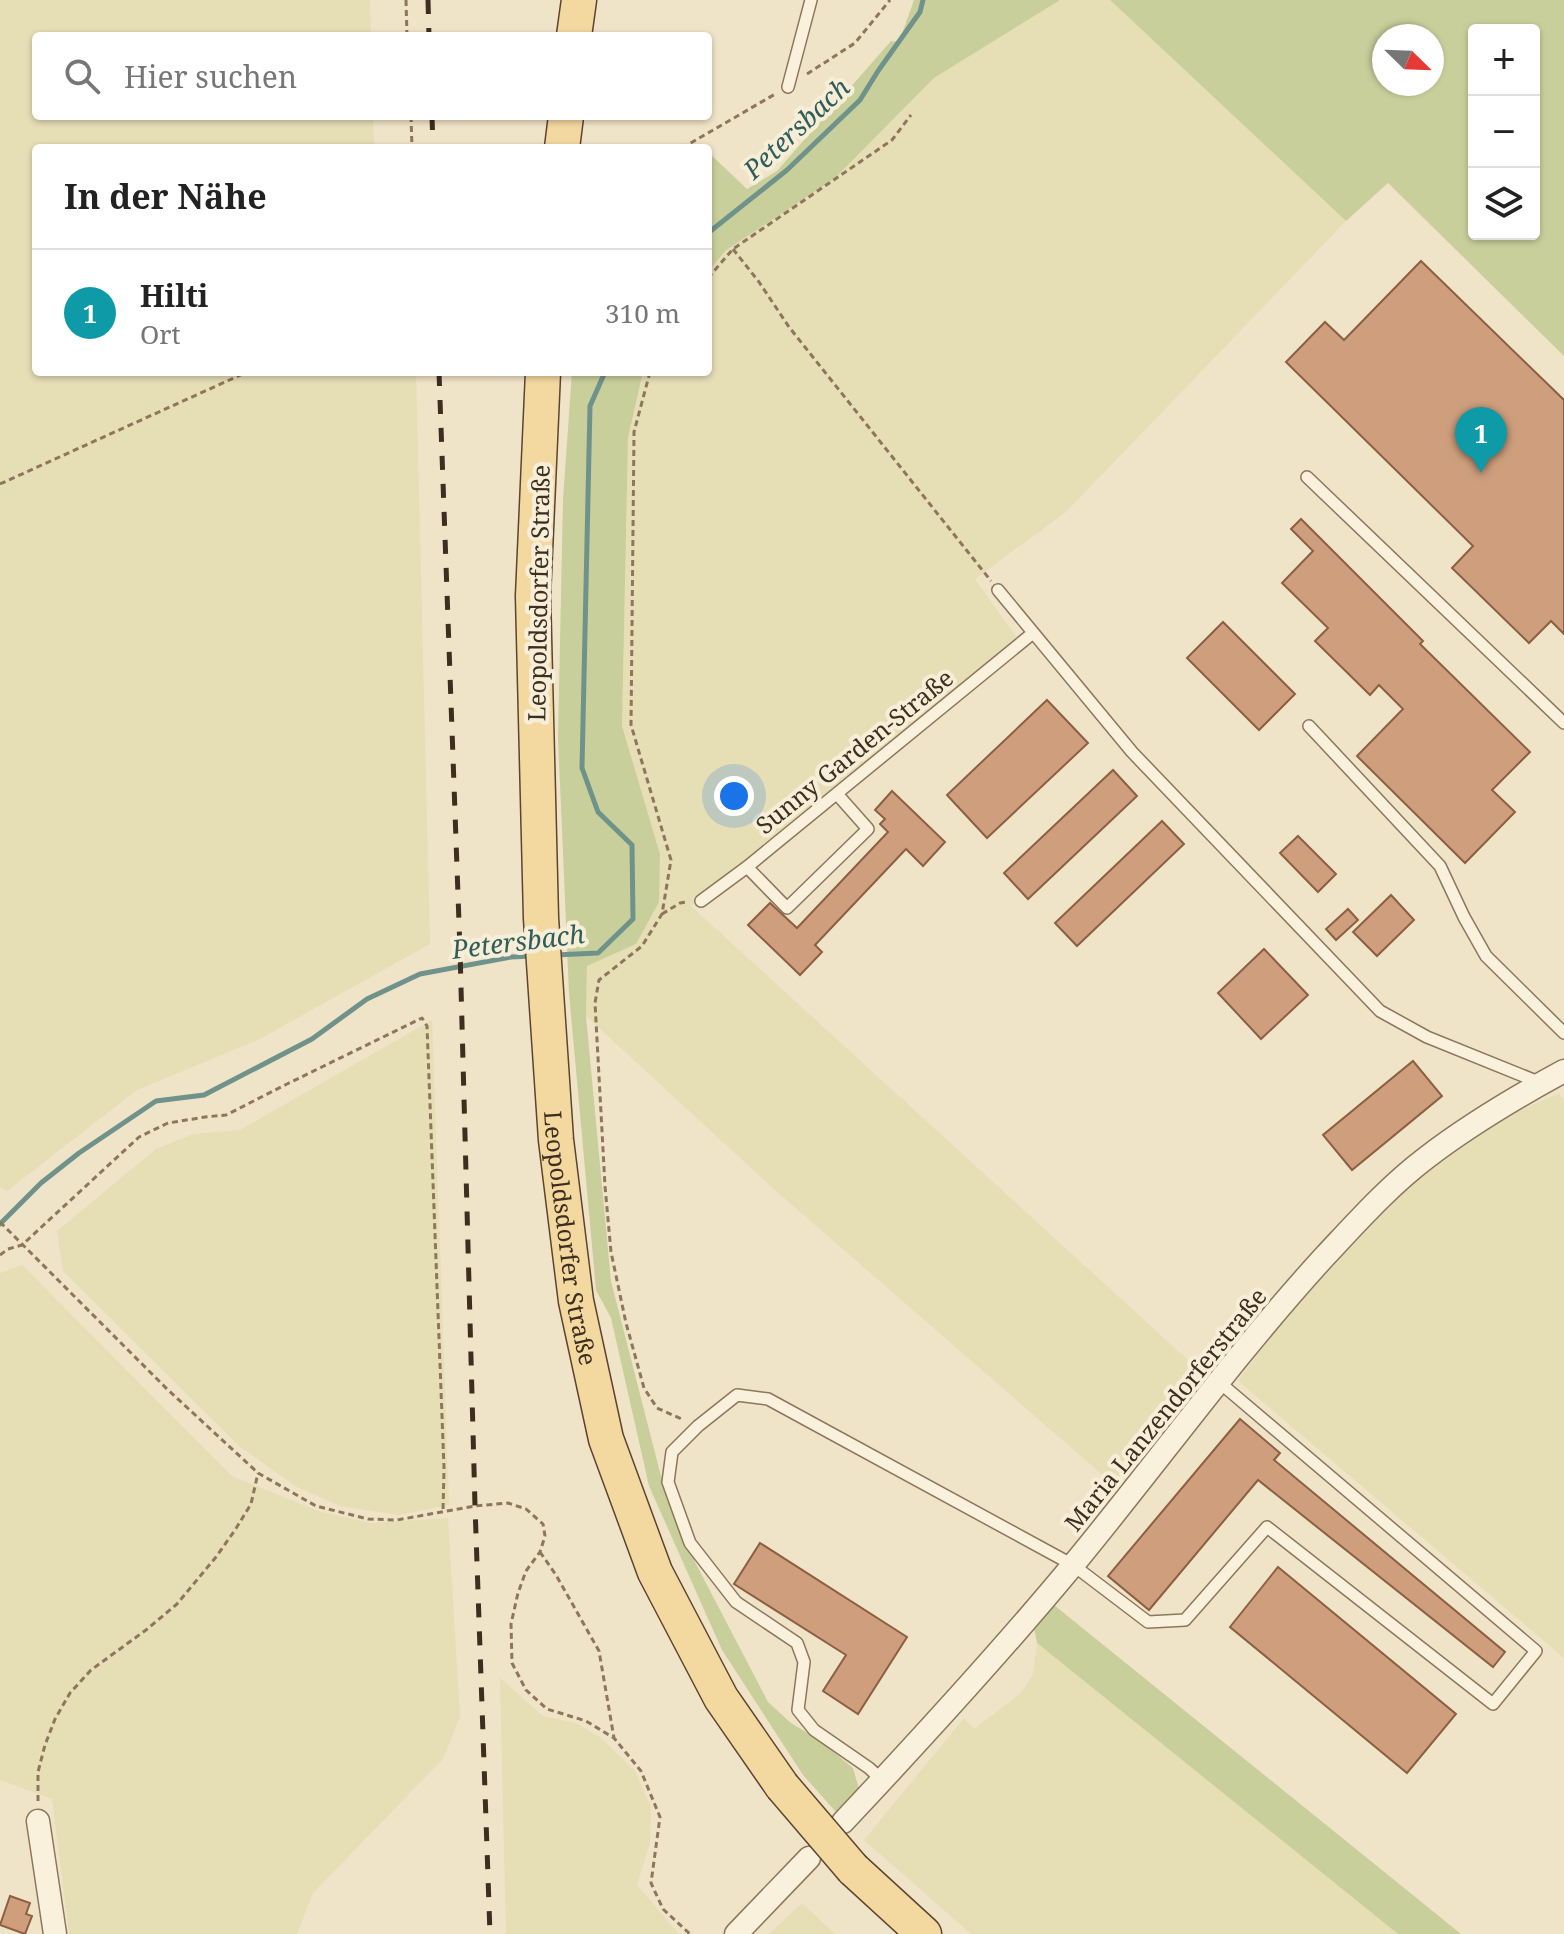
<!DOCTYPE html>
<html lang="de">
<head>
<meta charset="utf-8">
<style>
	:root { --surface:#fff; --page:#f6f6f6; --text:#222; --muted:#767676; --line:#e0e0e0; --accent:#9e2a2b }
	body { margin:0; font-family:"Noto Serif",serif; background:var(--page); color:var(--text) }
	.controls { position:absolute; right:24px; top:24px; display:grid; overflow:hidden; border-radius:8px; box-shadow:0 2px 6px #0004 }
	.controls button { width:72px; height:72px; display:grid; place-items:center; padding:0; border:0; border-bottom:2px solid var(--line); background:var(--surface); color:var(--text); font:40px sans-serif }
	.compass { position:absolute; left:1372px; top:24px; width:72px; height:72px; border-radius:50%; background:var(--surface); box-shadow:0 2px 6px #0004; rotate:113deg }
	.you { position:absolute; left:734px; top:796px; width:28px; height:28px; margin:-20px; border:6px solid #fff; border-radius:50%; background:#1a73e8; box-shadow:0 0 0 12px #1a73e833 }
	.badge { display:grid; place-items:center; width:52px; height:52px; border-radius:50%; background:var(--accent); color:#fff; font-size:26px; font-weight:700 }
	.pin { position:absolute; translate:-50% -66px; filter:drop-shadow(0 2px 4px #0008) }
	.pin::after { content:''; position:absolute; top:42px; width:28px; height:24px; background:inherit; clip-path:polygon(0 0,100% 0,50% 100%) }
	.list { margin:0; padding:0; list-style:none }
	h2 { display:flex; justify-content:space-between; align-items:center; height:104px; margin:0; padding:0 32px; font-size:34px }
	h2 small { font-size:26px; font-weight:400; color:var(--muted) }
	.list li { display:grid; grid-template-columns:52px 1fr auto; gap:24px; align-items:center; box-sizing:border-box; height:128px; padding:0 32px; border-top:2px solid var(--line) }
	.list b { display:block; font-size:30px; white-space:nowrap }
	.list p { margin:0; font-size:26px; white-space:nowrap; color:var(--muted) }
	.list em { font-size:26px; font-style:normal; color:var(--muted) }
	.icon { flex:none; width:44px; height:44px; fill:none; stroke:currentColor; stroke-width:2; stroke-linecap:round; stroke-linejoin:round }
	.map { position:relative; flex:none; width:1564px; height:1934px; overflow:hidden }
	.search { position:absolute; background:var(--surface); box-shadow:0 2px 6px #0004; left:32px; top:32px; width:680px; height:88px; display:flex; align-items:center; gap:20px; box-sizing:border-box; padding:0 28px; border-radius:8px; color:var(--muted); font-size:30px }
	.panel { position:absolute; background:var(--surface); box-shadow:0 2px 6px #0004; left:32px; top:144px; width:680px; height:232px; border-radius:8px }
	.map>svg:first-child { display:block }
</style>
</head>
<body>
<div class="map">
<svg width="1564" height="1934" viewBox="0 0 1564 1934">
	<rect width="100%" height="100%" fill="#f0e4c8"/>
	<path fill="#e6deb5" d="M0 0H370L371 36H36V116H373L374 148H36V372H416L430 944 258 1040 137 1090 7 1191 0 1187Z
		M1060 0H1110L1346 221 1066 512 975 579 1018 639 691 906 1200 1371 1113 1484 776 1191 586 1016 587 966 636 944 660 854 622 726 628 438 643 372H708V272L724 251 835 178 934 78Z
		M432 1020 449 1505 399 1515 340 1506 297 1487 240 1447 63 1271 57 1231 156 1149 193 1134 240 1130Z
		M1559 1093 1564 1100V1658L1238 1381 1279 1324 1404 1190 1502 1119Z
		M22 1265 232 1476 318 1511 370 1523 448 1518 460 1717 443 1759 313 1893 297 1934H69L52 1799 0 1780V1273Z
		M1037 1643 1398 1934H971L864 1840 964 1718 974 1729 1021 1693 1033 1674Z
		M500 1678 543 1716 576 1723 600 1737 635 1771 651 1807 650 1843 637 1885 679 1934H506Z
		M802 1903 835 1934H769Z"/>
	<path fill="#c9cf9b" fill-rule="evenodd" d="M914 0H1060L934 78 835 178 725 251 708 272V152L747 189 777 171 891 41 899 42Z
		M1110 0H1564V356L1388 183 1346 221ZM1474 30H1534V234H1474ZM1384 36H1432V84H1384Z
		M572 372H643L628 438 622 726 660 854 659 902 636 944 587 966 586 1016 611 1281 663 1484 695 1562 768 1702 791 1723 819 1740 853 1768 859 1789 846 1808 836 1812 803 1775 722 1650 649 1486 611 1318 596 1290 569 993 558 738 563 499Z
		M1054 1605 1461 1934H1398L1037 1643 1034 1628Z"/>
	<g fill="none" stroke-linecap="round" stroke-linejoin="round">
		<path stroke="#6f938a" stroke-width="5" d="M708 233 787 170 860 100 878 71 920 12 923 0
			M555 955 598 953 633 919 632 845 598 812 582 768 590 406 605 372
			M0 1224 41 1183 79 1153 156 1101 204 1095 312 1039 367 999 420 974 511 957 533 956"/>
	</g>
	<path fill="#cf9f7d" stroke="#8d5f41" stroke-width="2" d="M1421 261 1564 400V634L1551 621 1529 643 1452 568 1473 546 1286 362 1325 322 1344 340Z
		M1301 519 1423 641 1420 644 1530 752 1492 790 1515 812 1465 863 1357 756 1403 709 1379 685 1370 695 1315 641 1328 628 1282 583 1313 551 1291 529Z
		M1223 622 1295 694 1259 730 1187 658Z
		M1047 700 1088 743 987 838 947 795Z
		M1113 770 1137 796 1028 899 1004 873Z
		M892 791 945 842 923 866 906 849 815 945 822 952 800 975 748 925 770 903 797 928 888 832 880 824 885 819 875 810Z
		M1162 821 1184 844 1077 946 1055 923Z
		M1298 836 1336 874 1318 892 1280 853Z
		M1391 895 1414 920 1377 956 1353 932Z
		M1348 909 1358 920 1336 940 1326 929Z
		M1264 949 1308 995 1261 1039 1218 993Z
		M1413 1061 1442 1096 1352 1170 1323 1135Z
		M1240 1419 1280 1453 1274 1460 1505 1652 1493 1667 1258 1480 1149 1610 1108 1576Z
		M760 1543 907 1637 858 1714 823 1691 846 1655 734 1584Z
		M1278 1567 1456 1714 1407 1773 1230 1627Z
		M10 1896 30 1903 26 1914 32 1916 25 1934 0 1925Z"/>
	<g fill="none" stroke-linecap="round" stroke-linejoin="round">
		<g stroke="#8d765c" stroke-width="14">
			<path id="lane" d="M788 87 811 0
				M1307 477 1564 723
				M998 590 1132 752 1380 1011 1427 1037 1541 1083
				M1309 726 1440 866 1464 917 1486 956 1564 1033
				M747 867 787 908 868 829 837 794
				M701 901 747 867 1033 633
				M882 1780 869 1768 814 1730 798 1710 804 1662 797 1643 736 1602 690 1543 668 1482 672 1452 698 1426 737 1395 768 1399 1073 1565 1148 1622 1185 1620 1267 1527 1493 1704 1536 1651 1219 1382"/>
		</g>
		<g stroke="#8d765c" stroke-width="25">
			<path id="street" d="M38 1821 55 1934
				M843 1822C922 1738 1000 1653 1073 1565 1158 1462 1236 1353 1326 1255 1357 1222 1389 1186 1426 1158 1469 1125 1516 1097 1564 1071
				M736 1934 809 1858"/>
		</g>
		<g stroke="#5b4430" stroke-width="37">
			<g id="primary">
				<path d="M574 36 579 0"/>
				<path d="M562 148 566 116"/>
				<path id="s1" d="M543 372 533 596 541 918 556 1140 576 1301 606 1439 655 1572 721 1698 782 1786"/>
				<path d="M853 1869 924 1934"/>
			</g>
		</g>
		<path stroke="#8d765c" stroke-width="3" stroke-dasharray="6 4" stroke-linecap="butt" d="M406 0 407 36
			M807 74 855 43 890 0
			M411 116 412 148
			M682 148 777 93
			M733 249 759 282 789 327 991 581
			M708 278 733 249 892 140 911 115
			M650 372 634 432 631 725 671 860 662 914 642 946 599 980 595 1003 605 1186 611 1252 626 1323 644 1388 657 1408 684 1420
			M0 484 247 372
			M662 914 680 903 687 902
			M0 1222 167 1389 258 1473 316 1506 368 1519 397 1520 475 1506 508 1503 526 1509 543 1524 545 1536 540 1552 526 1571 518 1593 511 1624 512 1663 526 1690 547 1709 586 1721 614 1738 641 1771 660 1817 651 1883 663 1909 690 1934
			M0 1255 8 1249 22 1245 139 1137 168 1123 205 1117 226 1115 287 1084 422 1018 427 1026 444 1468 443 1511
			M540 1552 556 1575 599 1651 614 1738
			M38 1801V1772L45 1745 55 1719 70 1693 91 1670 146 1630 177 1604 216 1557 235 1530 251 1504 258 1473"/>
		<use href="#lane" stroke="#faf1dc" stroke-width="11"/>
		<use href="#street" stroke="#faf1dc" stroke-width="22"/>
		<use href="#primary" stroke="#f3d9a0" stroke-width="34"/>
		<path stroke="#3d2e20" stroke-width="5" stroke-dasharray="14 14" stroke-linecap="butt" d="M428 0 429 36
			M432 116 433 148
			M439 372 460 950 475 1506 490 1934"/>
		<g stroke="#5b4430" stroke-width="37" stroke-linecap="butt">
			<path id="primary-bridge" d="M782 1786 853 1869"/>
		</g>
		<use href="#primary-bridge" stroke="#f3d9a0" stroke-width="34"/>
	</g>
	<g text-anchor="middle" dominant-baseline="central" stroke-width="8" stroke-linejoin="round" paint-order="stroke">
		<g font-size="24" fill="#3d2e20" stroke="#f7eed8">
			<text transform="translate(538 593) rotate(-89)">Leopoldsdorfer Straße</text>
			<text transform="translate(854 751) rotate(-39)">Sunny Garden-Straße</text>
			<text stroke="none"><textPath href="#s1" startOffset="868">Leopoldsdorfer Straße</textPath></text>
			<text transform="translate(1165 1409) rotate(-51)">Maria Lanzendorferstraße</text>
		</g>
		<g font-size="26" font-style="italic" fill="#2f5d5a" stroke="#f7eed8">
			<text transform="translate(796 128) rotate(-43)">Petersbach</text>
			<text transform="translate(518 941) rotate(-7)">Petersbach</text>
		</g>
	</g>
</svg>
<div class="controls">
<button>+</button>
<button>−</button>
<button><svg class="icon" aria-label="layers" viewBox="0 0 24 24"><path d="M12 4l9 5-9 5-9-5zM3 14l9 5 9-5"/></svg></button>
</div>
<svg class="compass" viewBox="-18 -18 36 36"><path d="M0-13l5 13h-10z" fill="#e53935"/><path d="M0 13l5-13h-10z" fill="#767676"/></svg>
<div class="you"></div>
<div class="pin badge" style="left:1481px;top:473px;background:#0f9aa8">1</div>
<div class="search"><svg class="icon" aria-label="search" viewBox="0 0 24 24"><circle cx="10" cy="10" r="6"/><path d="M15 15l6 6"/></svg>Hier suchen</div>
<section class="panel">
<h2>In der Nähe<small></small></h2>
<ul class="list">
<li><span class="badge" style="background:#0f9aa8">1</span><div><b>Hilti</b><p>Ort</p></div><em>310 m</em></li>
</ul>
</section>
</div>
</body>
</html>
